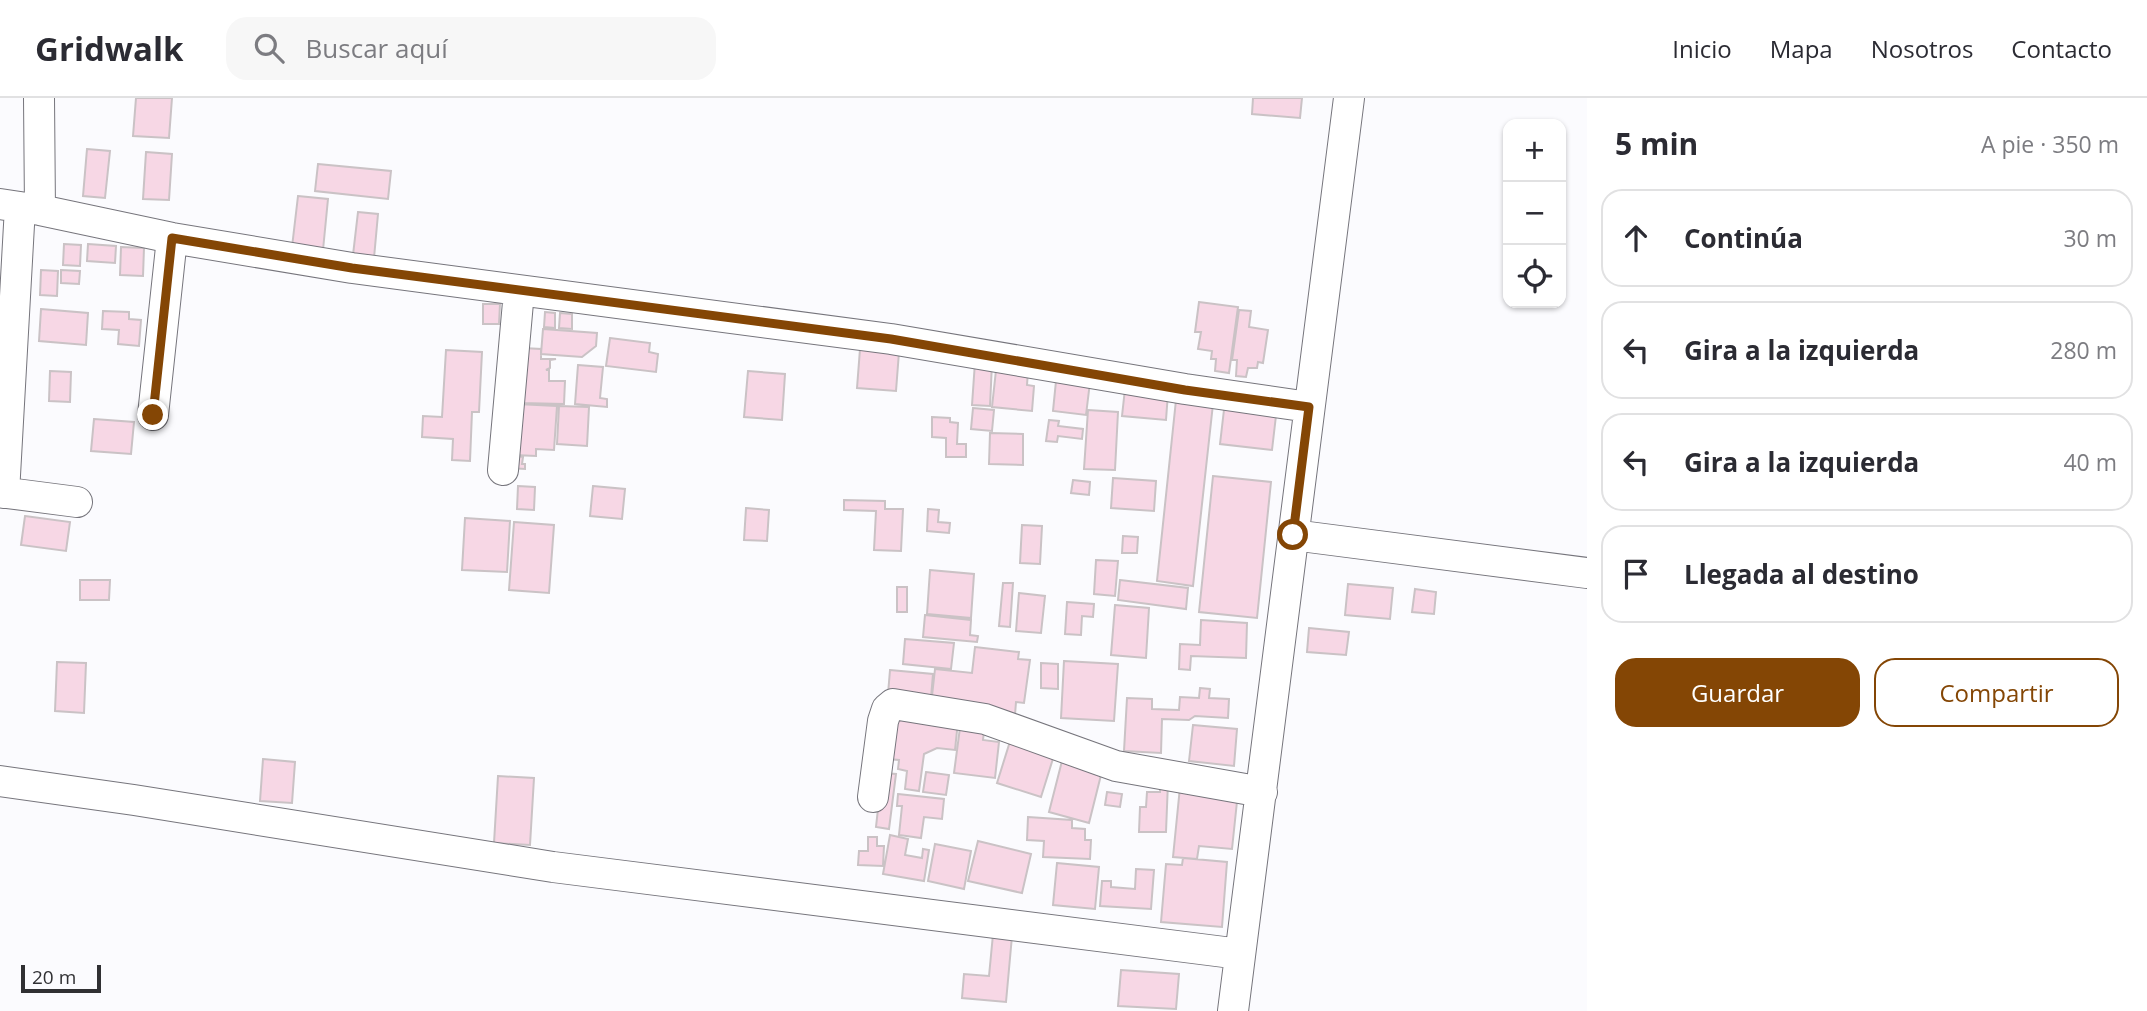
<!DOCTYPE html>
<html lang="es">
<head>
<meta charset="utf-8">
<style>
	:root { --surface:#fff; --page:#f7f7f7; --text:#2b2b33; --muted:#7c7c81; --line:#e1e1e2; --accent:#844605 }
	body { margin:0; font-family:"Open Sans",sans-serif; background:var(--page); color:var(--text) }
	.controls { position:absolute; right:21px; top:21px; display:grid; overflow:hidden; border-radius:14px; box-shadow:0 2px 5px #0004 }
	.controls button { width:63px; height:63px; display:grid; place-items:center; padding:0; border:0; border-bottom:2px solid var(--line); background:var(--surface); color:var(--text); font:35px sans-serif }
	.scale { position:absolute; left:21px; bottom:18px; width:80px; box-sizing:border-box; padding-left:7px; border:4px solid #303033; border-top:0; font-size:19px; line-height:24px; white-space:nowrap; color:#303033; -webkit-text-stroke:5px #fbfbfe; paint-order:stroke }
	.stop { position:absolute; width:21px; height:21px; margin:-16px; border:5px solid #844605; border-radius:50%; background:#fff }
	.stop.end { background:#844605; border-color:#fff; box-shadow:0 2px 7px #0008 }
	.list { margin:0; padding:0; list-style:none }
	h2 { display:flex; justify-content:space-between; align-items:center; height:91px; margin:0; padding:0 28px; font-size:30px }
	h2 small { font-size:23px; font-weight:400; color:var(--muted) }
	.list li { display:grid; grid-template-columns:46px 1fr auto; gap:21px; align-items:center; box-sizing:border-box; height:98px; margin:0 14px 14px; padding:0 14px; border:2px solid var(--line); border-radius:21px }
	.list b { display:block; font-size:26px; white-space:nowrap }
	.list em { font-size:23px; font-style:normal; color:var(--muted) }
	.actions { display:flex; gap:14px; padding:21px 28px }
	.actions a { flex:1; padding:16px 0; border:2px solid var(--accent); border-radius:21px; text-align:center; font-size:24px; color:var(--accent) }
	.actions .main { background:var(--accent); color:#fff }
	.icon { flex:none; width:38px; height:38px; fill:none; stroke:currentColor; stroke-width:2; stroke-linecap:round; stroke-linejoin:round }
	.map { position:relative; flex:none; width:1587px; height:913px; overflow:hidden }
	header { display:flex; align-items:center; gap:42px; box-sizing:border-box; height:98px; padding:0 35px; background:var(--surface); border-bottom:2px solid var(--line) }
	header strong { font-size:33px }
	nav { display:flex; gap:38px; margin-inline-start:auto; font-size:24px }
	.search { width:490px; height:63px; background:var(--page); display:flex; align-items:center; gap:18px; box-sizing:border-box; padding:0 24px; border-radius:21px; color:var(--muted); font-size:26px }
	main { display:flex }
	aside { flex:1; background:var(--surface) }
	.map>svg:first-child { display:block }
</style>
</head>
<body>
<header>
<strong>Gridwalk</strong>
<div class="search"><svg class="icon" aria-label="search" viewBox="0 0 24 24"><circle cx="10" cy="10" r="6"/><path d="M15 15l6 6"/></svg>Buscar aquí</div>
<nav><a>Inicio</a><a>Mapa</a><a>Nosotros</a><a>Contacto</a></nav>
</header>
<main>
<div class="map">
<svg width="1587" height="913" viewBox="0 0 1587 913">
	<rect width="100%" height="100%" fill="#fbfbfe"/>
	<path fill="#f7d7e5" stroke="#cac2c5" stroke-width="2" d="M136 0H172L169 40 133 38Z
		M1253 0H1302L1300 20 1252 16Z
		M87 51 110 53 105 100 83 98Z
		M146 54 172 56 169 102 143 101Z
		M318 66 391 73 388 101 315 93Z
		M298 98 328 101 323 152 292 149Z
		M358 114 378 116 374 160 353 157Z
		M64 146 81 147 80 168 63 167Z
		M88 146 116 148 115 165 87 163Z
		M121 149 144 150 143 178 120 177Z
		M41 172 58 173 57 198 40 197Z
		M61 172 80 173 79 186 61 185Z
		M1199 204 1238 209 1229 275 1215 273 1216 261H1211L1212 253 1198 251 1201 234H1195Z
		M483 206H500L499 226H483Z
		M41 211 88 215 86 247 39 243Z
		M1239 212 1251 213 1249 229 1268 232 1263 265 1258 264 1257 270H1248L1246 279 1236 278 1237 262H1232Z
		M103 213 129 214V221L141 222 139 248 118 246 119 232 102 231Z
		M545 214 555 215V230L544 229Z
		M560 215 572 216V231L559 230Z
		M543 231 597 235 596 248 582 259 541 256Z
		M610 240 650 245 649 254 658 256 656 274 606 268Z
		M523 250 541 251V261H556L550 262V270L546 272H549V283H565L564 306 521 305Z
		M860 251 899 254 896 293 857 290Z
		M446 252 482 254 479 314H472L470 363 452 362 453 341 422 339 423 318 442 319Z
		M997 263 1028 273 1027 287 1034 288 1032 313 992 309Z
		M975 264 992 265 990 308 972 307Z
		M578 267 603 269 600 300 607 301V309L575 306Z
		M50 273 71 274 70 304 49 303Z
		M748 273 785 276 782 322 744 319Z
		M1056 283 1090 284 1086 317 1053 313Z
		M1125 291 1168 295 1166 322 1122 318Z
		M1176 302 1213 306 1193 488 1157 483Z
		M1225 303 1277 309 1272 352 1220 346Z
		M517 306 557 308 554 352 536 351V358L514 357Z
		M559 308 589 309 587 348 557 346Z
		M973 310 994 312 992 333 971 331Z
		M1088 312 1118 314 1115 372 1084 371Z
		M932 319 950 320V324L958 325 957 346H966V359H946V340L932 339Z
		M94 321 134 324 131 356 91 353Z
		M1049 322 1059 323 1058 328 1083 331 1082 341 1058 338 1057 344 1046 343Z
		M990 335 1023 336V367L989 366Z
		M510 357 523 359 522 366H525V371L509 370Z
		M1213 378 1271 384 1257 520 1199 514Z
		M1113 380 1156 383 1154 413 1111 410Z
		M1073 382 1090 384 1089 397 1071 395Z
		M518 388 535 389 534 412 517 411Z
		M593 388 625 391 622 421 590 418Z
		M844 402 885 403V411H903L901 453 874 452 876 413 844 412Z
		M746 410 769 412 767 443 744 442Z
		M928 411 939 412 938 424 950 425 949 435 927 433Z
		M25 418 70 424 66 453 21 447Z
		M465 420 510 423 507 474 462 472Z
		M514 424 554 427 549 495 509 492Z
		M1022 427 1042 428 1040 466 1020 465Z
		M1123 438 1138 439 1137 455H1122Z
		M1096 462 1118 463 1115 498 1094 496Z
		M930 472 974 476 971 520 927 516Z
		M80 482H110L109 502H80Z
		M1120 482 1188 490 1186 511 1118 502Z
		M1003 485H1013L1010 529 999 528Z
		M1348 486 1393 490 1390 521 1345 517Z
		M897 489H907V514H897Z
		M1415 491 1436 494 1434 516 1412 514Z
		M1019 495 1045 498 1041 535 1016 533Z
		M1067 504 1094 506 1093 519 1082 518 1081 537 1065 536Z
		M1115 507 1149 510 1146 560 1111 557Z
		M925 517 971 522 970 537 978 538 977 544 923 539Z
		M1201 522 1247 525 1246 560 1191 558 1190 572 1179 571 1180 546 1200 547Z
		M1309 530 1349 534 1346 557 1307 554Z
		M905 541 954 545 951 571 903 566Z
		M975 549 1019 554 1018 561 1030 562 1024 605 1016 604 1015 617 931 607 935 571 972 575Z
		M1064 563 1118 566 1114 623 1061 620Z
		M57 564 86 565 84 615 55 613Z
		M1041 565 1058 566V591L1041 590Z
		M890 572 933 576 931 600 888 596Z
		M1200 590 1210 591 1209 600 1229 601 1228 620 1195 618 1189 622 1162 621 1161 655 1124 653 1127 600 1152 601V611L1179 612 1180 599 1199 600Z
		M893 610 958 623 955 652 937 650 924 656 919 693 905 691 907 673 898 671 899 662 887 661Z
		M961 622 985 625 983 642 999 644 995 680 954 675Z
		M1193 627 1237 631 1234 668 1189 663Z
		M1012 637 1056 651 1041 699 997 685Z
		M1063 659 1103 669 1089 725 1049 714Z
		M263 661 295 664 292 705 260 703Z
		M926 674 949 677 946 697 923 694Z
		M882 675 896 676 889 731 876 729Z
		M498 678 534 680 530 747 494 745Z
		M1160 684H1168L1166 734H1139L1140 709H1146L1147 694H1160Z
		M1180 689 1238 694 1232 751 1199 748 1197 761 1173 759Z
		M1107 694 1122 696 1120 709 1105 707Z
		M898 696 944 701 942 721 924 719 921 740 899 737 902 708H897Z
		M1028 719 1072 722V730L1085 731V742H1091L1090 761 1043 759 1044 743 1027 742Z
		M890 737 908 741 905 757 922 760 923 751 929 752 924 783 883 776Z
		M868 739H877V748H884L883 768 858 767 859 753H868Z
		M978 743 1031 756 1022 795 968 783Z
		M935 746 971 753 964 791 928 783Z
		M1183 760 1227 764 1222 829 1161 824 1166 766 1182 767Z
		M1057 765 1099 769 1095 811 1053 807Z
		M1136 771 1154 772 1151 811 1100 808 1102 783H1111V789L1135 791Z
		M994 826 1013 827 1006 904 962 900 964 876 989 878Z
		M1121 872 1179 876 1176 911 1118 908Z"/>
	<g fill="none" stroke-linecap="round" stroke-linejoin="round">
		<g stroke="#76757c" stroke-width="32">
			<path id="minor" d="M39 0 40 112
				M0 106 40 112 172 140 352 170 891 241 1185 291 1309 309
				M153 317 172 140
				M503 372 519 193
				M0 394 77 404
				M4 395 20 109
				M1293 437 1587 475
				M0 683 134 702 553 769 1240 856
				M873 699 883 623 887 611 893 606 985 621 1116 668 1262 694
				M1233 913 1349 0"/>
		</g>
		<use href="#minor" stroke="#fff" stroke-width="30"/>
	</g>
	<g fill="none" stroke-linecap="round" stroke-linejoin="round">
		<path stroke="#844605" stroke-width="9" d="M153 317 172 140 352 170 891 241 1185 292 1309 309 1293 437"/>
	</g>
</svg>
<div class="controls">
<button>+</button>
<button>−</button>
<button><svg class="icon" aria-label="locate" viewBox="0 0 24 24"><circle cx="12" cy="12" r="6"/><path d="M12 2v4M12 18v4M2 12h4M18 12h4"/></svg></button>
</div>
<div class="scale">20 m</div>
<div class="stop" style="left:1293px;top:437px"></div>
<div class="stop end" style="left:153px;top:317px"></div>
</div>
<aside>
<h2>5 min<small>A pie · 350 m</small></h2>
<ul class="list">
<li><svg class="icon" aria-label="ahead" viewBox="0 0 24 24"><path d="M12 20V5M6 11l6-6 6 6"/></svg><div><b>Continúa</b></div><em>30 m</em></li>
<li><svg class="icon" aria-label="left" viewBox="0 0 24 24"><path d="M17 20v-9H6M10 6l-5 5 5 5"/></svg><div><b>Gira a la izquierda</b></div><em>280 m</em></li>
<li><svg class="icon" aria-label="left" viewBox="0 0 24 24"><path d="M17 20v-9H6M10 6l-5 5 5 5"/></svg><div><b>Gira a la izquierda</b></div><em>40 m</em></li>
<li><svg class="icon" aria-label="arrive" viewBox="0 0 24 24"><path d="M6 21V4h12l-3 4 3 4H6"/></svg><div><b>Llegada al destino</b></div></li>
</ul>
<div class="actions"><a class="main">Guardar</a><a>Compartir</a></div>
</aside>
</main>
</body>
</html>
